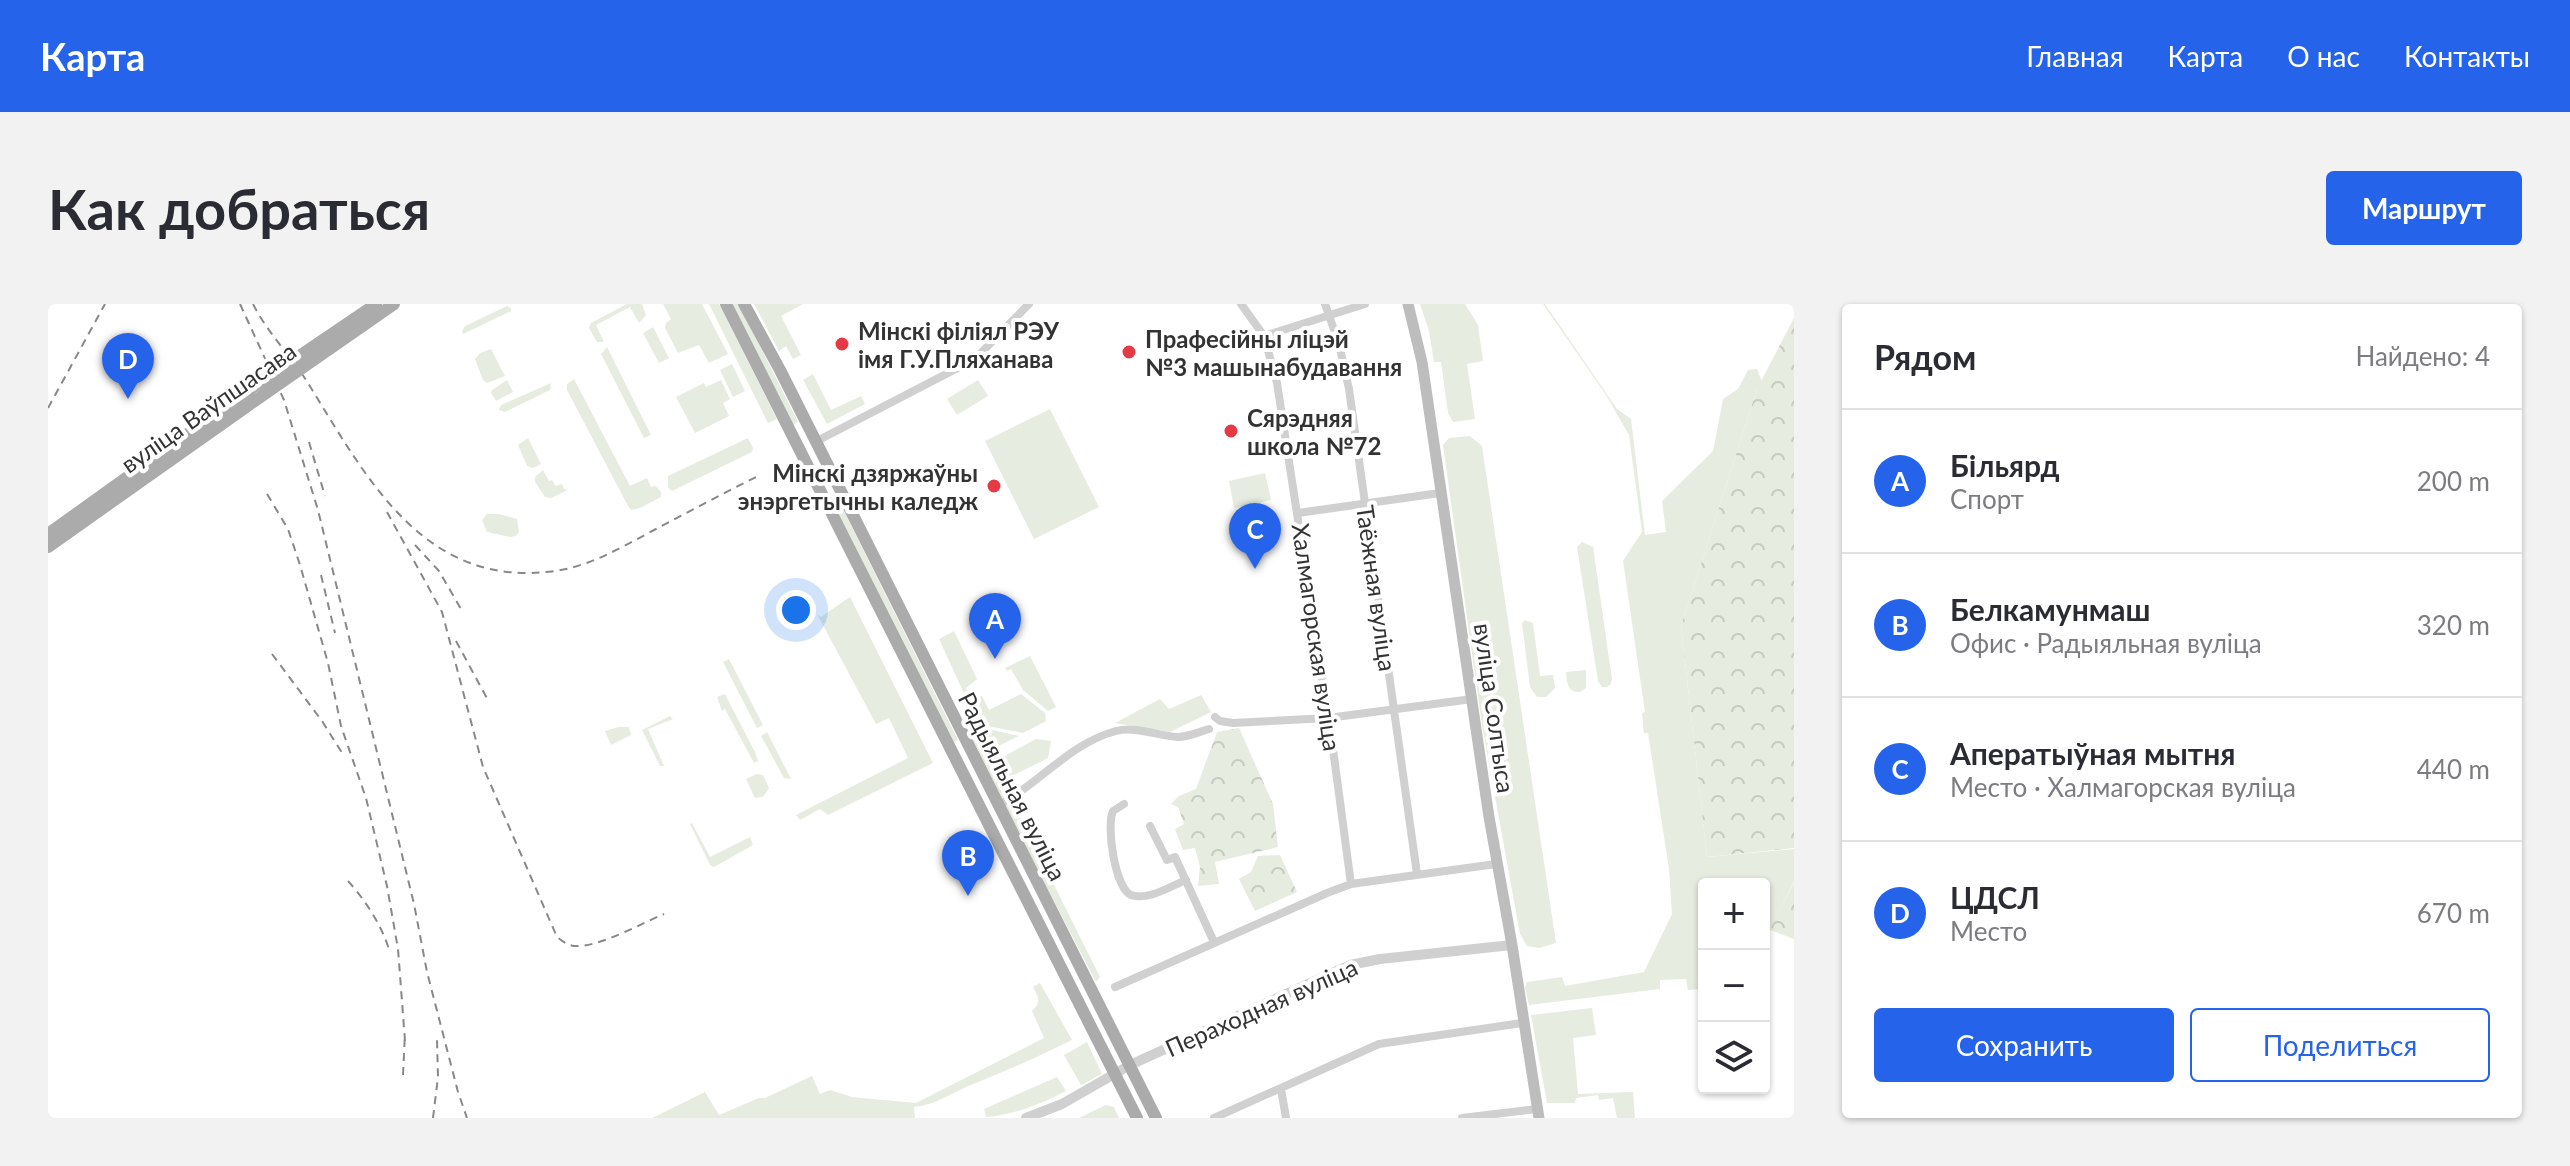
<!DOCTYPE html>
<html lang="ru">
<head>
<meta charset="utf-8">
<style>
	:root { --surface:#fff; --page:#f2f2f3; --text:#2b2b33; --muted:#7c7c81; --line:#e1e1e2; --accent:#2563eb }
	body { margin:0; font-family:Lato,sans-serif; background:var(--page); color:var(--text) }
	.controls { position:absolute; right:24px; bottom:24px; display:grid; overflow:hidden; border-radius:8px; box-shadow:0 2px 6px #0004 }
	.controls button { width:72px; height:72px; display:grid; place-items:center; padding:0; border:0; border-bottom:2px solid var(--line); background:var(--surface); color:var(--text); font:40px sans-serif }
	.you { position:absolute; left:748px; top:306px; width:28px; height:28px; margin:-20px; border:6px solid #fff; border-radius:50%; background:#1a73e8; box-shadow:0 0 0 12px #1a73e833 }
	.badge { display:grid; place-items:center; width:52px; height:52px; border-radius:50%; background:var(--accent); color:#fff; font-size:26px; font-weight:700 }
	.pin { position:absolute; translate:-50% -66px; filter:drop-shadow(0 2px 4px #0008) }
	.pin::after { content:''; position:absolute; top:42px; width:28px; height:24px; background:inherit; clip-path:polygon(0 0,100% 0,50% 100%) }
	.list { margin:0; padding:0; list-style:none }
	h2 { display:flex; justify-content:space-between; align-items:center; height:104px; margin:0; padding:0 32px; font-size:34px }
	h2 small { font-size:26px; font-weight:400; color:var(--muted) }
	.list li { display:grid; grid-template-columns:52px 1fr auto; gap:24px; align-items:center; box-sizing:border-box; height:144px; padding:0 32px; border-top:2px solid var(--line) }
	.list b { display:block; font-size:30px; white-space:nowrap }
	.list p { margin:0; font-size:26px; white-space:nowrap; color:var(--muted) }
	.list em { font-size:26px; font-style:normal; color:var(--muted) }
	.actions { display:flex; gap:16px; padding:24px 32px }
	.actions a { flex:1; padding:18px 0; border:2px solid var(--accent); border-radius:8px; text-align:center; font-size:28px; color:var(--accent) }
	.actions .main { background:var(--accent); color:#fff }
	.icon { flex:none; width:44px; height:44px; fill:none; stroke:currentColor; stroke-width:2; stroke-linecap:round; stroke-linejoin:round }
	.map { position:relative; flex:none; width:1746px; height:814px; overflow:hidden; border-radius:8px }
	header { display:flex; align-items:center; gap:48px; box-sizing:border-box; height:112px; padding:0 40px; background:var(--accent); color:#fff }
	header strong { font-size:38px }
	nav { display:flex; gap:44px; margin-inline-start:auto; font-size:28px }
	.intro { display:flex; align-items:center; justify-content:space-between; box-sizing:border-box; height:192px; padding:0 48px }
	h1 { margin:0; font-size:56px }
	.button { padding:20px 36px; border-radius:8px; background:var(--accent); color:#fff; font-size:28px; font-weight:700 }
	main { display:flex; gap:48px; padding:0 48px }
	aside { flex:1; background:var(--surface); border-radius:8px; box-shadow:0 2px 6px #0004 }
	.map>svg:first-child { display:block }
</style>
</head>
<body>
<header>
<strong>Карта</strong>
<nav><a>Главная</a><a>Карта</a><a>О нас</a><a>Контакты</a></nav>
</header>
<div class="intro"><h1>Как добраться</h1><a class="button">Маршрут</a></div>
<main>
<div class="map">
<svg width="1746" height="814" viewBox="0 0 1746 814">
	<defs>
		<pattern id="forest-crowns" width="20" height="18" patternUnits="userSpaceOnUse" patternTransform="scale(2)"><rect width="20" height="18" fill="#e6ecdf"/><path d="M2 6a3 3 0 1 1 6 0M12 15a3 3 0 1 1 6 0" fill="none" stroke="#c6cbc0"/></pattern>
	</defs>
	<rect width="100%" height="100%" fill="#fff"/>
	<path fill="#e6ecdf" d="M579 0H594L598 11 591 19 582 3 548 21 556 38H549L541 24 543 19Z
		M615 0H654L680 50 661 59 651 41 630 49 617 24 618 19 623 15Z
		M661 0H671L729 115 720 119Z
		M684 0H691L750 118 745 121Z
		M706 0H755L733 12 753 51 745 55 738 42 731 47Z
		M1372 0H1417L1430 21 1435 57 1419 60 1427 115 1405 118 1400 109 1393 58H1386L1381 27Z
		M1495 0H1497L1569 105 1583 115 1597 231 1618 228 1614 197 1665 147 1675 95 1690 85 1700 66 1709 65 1715 80 1709 85 1633 322 1659 553 1746 545V577L1723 625 1716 630V580H1656V685L1640 686 1638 675 1612 676V685L1481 701 1477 684 1479 678 1514 673 1517 682 1596 668 1624 610 1621 565 1600 429H1596L1594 409 1597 408 1575 257 1594 228 1581 131 1558 91Z
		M459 2 463 4V7L415 30 414 27 417 22Z
		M605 23 621 54 611 59 595 29Z
		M559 43 603 131 596 134 553 50Z
		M443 45 457 72 439 79 435 76 427 55 432 49Z
		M684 60 697 87 685 93 672 66Z
		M765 70 783 106 813 92 817 100 779 120 755 76Z
		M526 75 582 182 599 174 603 183 608 182 613 188V193L592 204 583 206 580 202 519 86V80Z
		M459 76 465 88 448 97 443 89 444 86Z
		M673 76 682 95 675 99 681 112 647 129 628 93 656 79 658 83Z
		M930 76 940 92 909 111 899 95Z
		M503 79 502 86 457 108 451 106 453 101Z
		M1002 105 1051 203 986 235 937 137Z
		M1422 132 1434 142 1508 639 1491 644 1479 642 1472 630 1434 421 1395 141 1401 134Z
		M480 134 493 160 485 164 479 162 470 141Z
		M700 134 705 144 704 148 624 187 620 183V172Z
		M495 166 501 177 504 176 508 182 514 180 516 185 520 186 503 194 497 193 487 178V173Z
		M1217 169 1223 196 1186 204 1181 177Z
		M788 191 910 436 905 439 782 194Z
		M439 210H451L469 215 471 228 468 232 462 233 439 228 434 216Z
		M1534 238 1545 243 1564 375 1563 380 1559 383H1554L1550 377 1529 243Z
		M802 293 885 459 780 511 772 505 752 516 748 511 860 454 841 414 828 420 769 310 773 313Z
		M1477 316 1485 319 1492 372 1505 371 1507 384 1498 393H1489L1482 383 1474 319Z
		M906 327 929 375 918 384 922 395 934 392 941 406 973 390 997 409 998 417 975 429 930 420 891 335Z
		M982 352 1008 403 1000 407 975 386 963 365 959 367 957 364Z
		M681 355 715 421 709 424 675 358Z
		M1538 366V384L1532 388C1520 389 1519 379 1518 368Z
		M677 390 707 448 710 457 706 459 677 405 674 407 669 393Z
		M1153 391 1163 408 1122 428 1067 419 1112 395 1121 405Z
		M622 412 625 415 600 425 616 462H612L594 426Z
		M570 423H581L583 431 563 441 557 427Z
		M931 423 971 432 942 446Z
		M719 428 743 475 736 474 713 432Z
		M930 433 961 493 955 495 951 492 923 437Z
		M988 435 1003 437 1000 454 958 475 949 456Z
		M709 470 715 471 721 484 715 493 707 494 698 475Z
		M964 497 1052 673 1048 678 957 503Z
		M644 519 662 553 702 533 705 541 666 563 662 561 642 520Z
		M992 679 1024 736C991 752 959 767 925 780 905 788 888 801 866 803L867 814H604L657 788 671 811 711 794H717L764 772 772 790 782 786 804 793 868 799 996 734 984 707C993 699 991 693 985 683Z
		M1544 704 1548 731 1525 734 1530 790 1585 788 1587 814H1569L1565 794 1551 796 1550 791 1528 794 1527 799H1499L1483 711Z
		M1039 738 1054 770 1033 781 1016 751Z
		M1009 773 1018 787C993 800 966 811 938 813L936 805Z
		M1058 801 1066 803 1071 814H1031Z"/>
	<path fill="url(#forest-crowns)" d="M1746 14V544L1659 553 1633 322 1709 85Z
		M1191 424 1225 500 1230 543 1167 558 1171 580 1150 582 1152 563 1147 544 1135 546 1127 525 1136 520 1130 503 1123 500 1131 492 1148 485 1169 428Z
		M1232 551 1249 588 1207 607 1191 575 1203 568 1210 552Z
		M1746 578V635L1722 626Z"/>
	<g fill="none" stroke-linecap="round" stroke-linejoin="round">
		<path stroke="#d0d0d0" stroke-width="8" d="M1193 0 1216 32 1229 79 1285 445 1303 580
			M1277 0 1291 40 1301 85 1369 570
			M1216 32 1317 0
			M767 138 927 55 981 0
			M1250 209 1392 189
			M1167 413 1172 417 1185 419 1280 414 1424 395
			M1076 500 1065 507C1058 522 1067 584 1083 591 1100 597 1123 582 1138 576
			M951 501C991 480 1022 439 1068 427 1089 422 1110 432 1130 433 1140 433 1151 428 1161 425
			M1102 522 1119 556 1127 553 1166 638
			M1067 683 1279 589 1303 580 1448 560
			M1233 785 1238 814
			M1166 814 1331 740 1474 719
			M1414 814 1489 805"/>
		<path stroke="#d0d0d0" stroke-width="10" d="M978 814 1014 800 1082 761 1302 661 1332 655 1464 641"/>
		<path stroke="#bdbdbd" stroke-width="11" d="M1360 0 1374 58 1441 513 1464 641 1491 814"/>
		<path stroke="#ababab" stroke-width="12" d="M678 0 1089 814
			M696 0 732 66 1108 814
			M306 15 328 0
			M313 23 346 0
			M0 230 191 93
			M0 243 198 103"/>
		<path stroke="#888" stroke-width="2" stroke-dasharray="8 6" stroke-linecap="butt" d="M192 0 236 96 270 206 366 600 379 668 410 788 419 814
			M205 0C220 30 246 55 263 84 321 178 378 285 507 267 543 262 576 242 608 225 642 207 676 189 710 172
			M0 104 57 0
			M261 138 277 192
			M219 190 240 225 252 261 280 359 293 422 318 494 339 582 350 645 357 737
			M339 208 394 308 435 463 509 633C514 637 519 641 526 642 550 644 592 620 616 610
			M367 241 391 267 413 305
			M273 271 287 329
			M408 337 441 398
			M224 350 274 417 296 452
			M300 577C318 597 335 623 342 649
			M355 771 357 729
			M385 814 390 773 389 736"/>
		<path stroke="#ababab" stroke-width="12" d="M191 93 306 15
			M198 103 313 23"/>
	</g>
	<g fill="#e63946" stroke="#fff" stroke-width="3">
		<circle cx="794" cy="40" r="8"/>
		<circle cx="1081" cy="48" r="8"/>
		<circle cx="1183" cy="127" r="8"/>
		<circle cx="946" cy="182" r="8"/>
	</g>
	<g text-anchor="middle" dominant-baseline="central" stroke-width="8" stroke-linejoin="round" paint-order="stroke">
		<g font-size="24" font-weight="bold" fill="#333" stroke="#fff" text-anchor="start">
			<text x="810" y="26">Мінскі філіял РЭУ<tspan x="810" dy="28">імя Г.У.Пляханава</tspan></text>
			<text x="1097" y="34">Прафесійны ліцэй<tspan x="1097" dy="28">№3 машынабудавання</tspan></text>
			<text x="1199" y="113">Сярэдняя<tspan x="1199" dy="28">школа №72</tspan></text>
			<text x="930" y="168" text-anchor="end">Мінскі дзяржаўны<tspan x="930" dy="28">энэргетычны каледж</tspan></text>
		</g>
		<g font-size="24" fill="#333" stroke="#fff">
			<text transform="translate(160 103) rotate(-35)">вуліца Ваўпшасава</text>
			<text transform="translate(1329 284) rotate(82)">Таёжная вуліца</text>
			<text transform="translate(1269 333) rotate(82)">Халмагорская вуліца</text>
			<text transform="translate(1447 404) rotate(82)">вуліца Солтыса</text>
			<text transform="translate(965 482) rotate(63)">Радыяльная вуліца</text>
			<text transform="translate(1213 703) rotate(-24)">Пераходная вуліца</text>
		</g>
	</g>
</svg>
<div class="controls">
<button>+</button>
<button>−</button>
<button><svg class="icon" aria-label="layers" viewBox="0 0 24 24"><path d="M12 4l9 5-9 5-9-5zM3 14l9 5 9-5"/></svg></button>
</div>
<div class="you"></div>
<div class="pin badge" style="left:947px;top:355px">A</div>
<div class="pin badge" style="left:920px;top:592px">B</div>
<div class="pin badge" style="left:1207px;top:265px">C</div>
<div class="pin badge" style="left:80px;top:95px">D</div>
</div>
<aside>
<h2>Рядом<small>Найдено: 4</small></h2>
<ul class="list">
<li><span class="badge">A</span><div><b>Більярд</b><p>Спорт</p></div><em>200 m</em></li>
<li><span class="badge">B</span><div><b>Белкамунмаш</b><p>Офис · Радыяльная вуліца</p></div><em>320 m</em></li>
<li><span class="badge">C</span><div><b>Аператыўная мытня</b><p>Место · Халмагорская вуліца</p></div><em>440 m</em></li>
<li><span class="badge">D</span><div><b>ЦДСЛ</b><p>Место</p></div><em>670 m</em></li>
</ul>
<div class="actions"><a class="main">Сохранить</a><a>Поделиться</a></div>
</aside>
</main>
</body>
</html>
